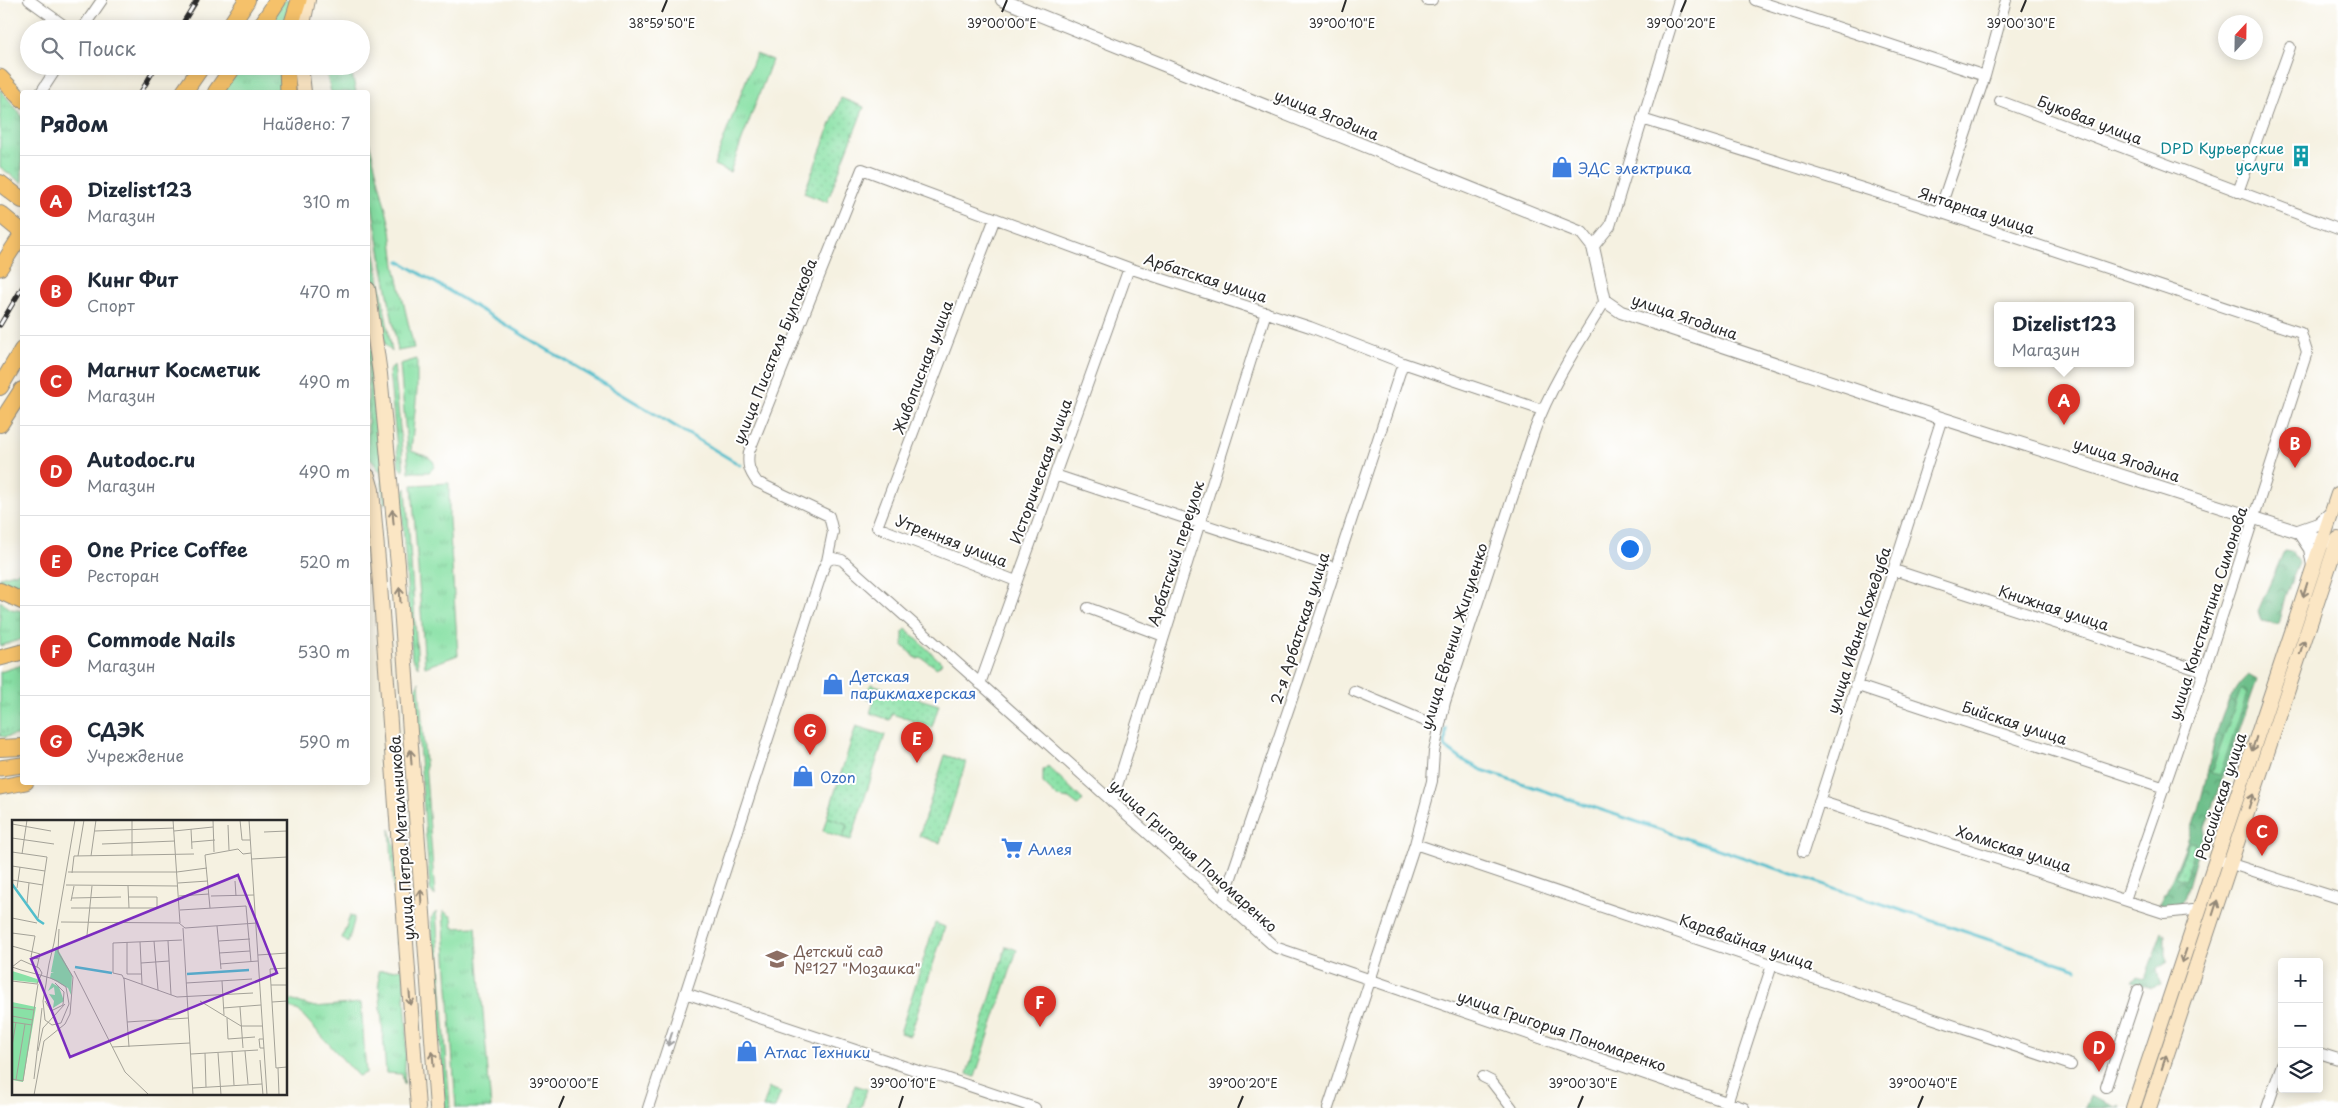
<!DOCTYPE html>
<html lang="ru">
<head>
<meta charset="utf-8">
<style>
	:root { --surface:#fff; --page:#f2f2f3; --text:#1f2937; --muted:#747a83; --line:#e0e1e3; --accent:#d93025 }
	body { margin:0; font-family:"Playpen Sans",sans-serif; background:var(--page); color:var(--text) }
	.controls { position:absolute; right:15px; bottom:15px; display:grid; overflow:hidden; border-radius:5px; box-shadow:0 2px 12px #0003 }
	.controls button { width:45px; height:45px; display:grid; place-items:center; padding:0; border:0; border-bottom:1px solid var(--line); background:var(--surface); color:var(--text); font:25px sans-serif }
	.compass { position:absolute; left:2218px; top:15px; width:45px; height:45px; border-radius:50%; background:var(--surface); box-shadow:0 2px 12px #0003; rotate:22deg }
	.you { position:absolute; left:1629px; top:548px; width:18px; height:18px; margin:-12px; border:4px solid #fff; border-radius:50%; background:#1a73e8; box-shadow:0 0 0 8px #1a73e833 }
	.badge { display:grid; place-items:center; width:32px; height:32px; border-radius:50%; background:var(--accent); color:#fff; font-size:16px; font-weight:700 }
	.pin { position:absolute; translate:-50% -41px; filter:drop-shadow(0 1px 2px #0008) }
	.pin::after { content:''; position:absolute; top:26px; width:18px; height:15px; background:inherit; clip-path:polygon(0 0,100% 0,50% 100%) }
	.popup { position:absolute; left:1994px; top:302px; width:140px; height:65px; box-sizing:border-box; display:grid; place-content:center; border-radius:5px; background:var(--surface); filter:drop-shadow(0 1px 4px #0005); font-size:16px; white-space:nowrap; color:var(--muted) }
	.popup b { font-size:19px; color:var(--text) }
	.popup::after { content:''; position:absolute; left:50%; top:100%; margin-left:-10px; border:10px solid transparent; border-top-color:var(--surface) }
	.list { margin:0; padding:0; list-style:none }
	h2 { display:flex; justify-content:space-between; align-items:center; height:65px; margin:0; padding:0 20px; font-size:21px }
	h2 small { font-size:16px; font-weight:400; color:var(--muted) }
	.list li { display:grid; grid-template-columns:32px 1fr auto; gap:15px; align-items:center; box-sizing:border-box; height:90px; padding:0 20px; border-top:1px solid var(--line) }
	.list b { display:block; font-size:19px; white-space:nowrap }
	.list p { margin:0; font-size:16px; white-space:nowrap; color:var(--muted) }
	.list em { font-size:16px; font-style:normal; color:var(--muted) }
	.icon { flex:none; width:28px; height:28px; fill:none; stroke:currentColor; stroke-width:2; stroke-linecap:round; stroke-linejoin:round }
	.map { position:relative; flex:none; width:2338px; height:1108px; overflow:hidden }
	.search { position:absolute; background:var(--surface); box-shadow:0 2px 12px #0003; left:20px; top:20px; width:350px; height:55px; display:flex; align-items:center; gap:12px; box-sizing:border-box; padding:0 18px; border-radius:28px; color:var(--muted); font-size:19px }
	.panel { position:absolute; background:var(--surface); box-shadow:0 2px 12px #0003; left:20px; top:90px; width:350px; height:695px; border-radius:5px }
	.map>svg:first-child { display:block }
</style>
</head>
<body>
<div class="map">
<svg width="2338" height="1108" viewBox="0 0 2338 1108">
	<defs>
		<pattern id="grass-tufts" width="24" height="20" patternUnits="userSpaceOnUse" patternTransform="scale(1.25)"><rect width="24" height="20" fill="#89e1a6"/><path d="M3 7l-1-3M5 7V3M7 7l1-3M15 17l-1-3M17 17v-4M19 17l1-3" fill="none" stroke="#76c18f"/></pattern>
		<pattern id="forest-crowns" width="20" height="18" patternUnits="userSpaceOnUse" patternTransform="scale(1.25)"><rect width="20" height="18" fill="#6ebf8b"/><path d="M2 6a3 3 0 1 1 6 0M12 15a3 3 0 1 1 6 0" fill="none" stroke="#5b9b72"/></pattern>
		<pattern id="park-dots" width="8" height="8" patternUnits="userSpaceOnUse" patternTransform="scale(1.25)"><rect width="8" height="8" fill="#89e1a6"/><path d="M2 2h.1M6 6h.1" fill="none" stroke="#76c18f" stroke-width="1.8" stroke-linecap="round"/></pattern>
	</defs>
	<rect width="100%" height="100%" fill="#fff"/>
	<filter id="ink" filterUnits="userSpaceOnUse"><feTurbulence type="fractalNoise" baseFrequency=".02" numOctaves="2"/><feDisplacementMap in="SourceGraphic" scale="10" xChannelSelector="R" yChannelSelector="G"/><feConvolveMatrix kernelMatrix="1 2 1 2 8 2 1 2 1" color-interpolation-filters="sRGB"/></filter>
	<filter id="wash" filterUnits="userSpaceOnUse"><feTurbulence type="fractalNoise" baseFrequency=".0096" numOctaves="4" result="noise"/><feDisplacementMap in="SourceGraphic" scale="20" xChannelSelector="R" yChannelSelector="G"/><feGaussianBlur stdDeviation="1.12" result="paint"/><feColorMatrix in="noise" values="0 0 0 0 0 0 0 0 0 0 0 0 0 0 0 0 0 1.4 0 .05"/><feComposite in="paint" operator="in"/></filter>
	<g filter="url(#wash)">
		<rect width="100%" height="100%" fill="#f5f1e1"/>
		<path fill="url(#grass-tufts)" stroke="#5a8668" d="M285 0H292L284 29H265Z
			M756 54 772 60 730 172 714 165Z
			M240 66H281L282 92H222Z
			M325 66H350L356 92H331Z
			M0 89 22 116V183L0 167Z
			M368 138 391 230 395 266 414 348 398 351 372 205 368 190Z
			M368 216 392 352 385 345 368 254Z
			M368 333 373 358 387 503 384 504 381 473 368 455Z
			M417 359V391L411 451C420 454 445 460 429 472H409L400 364Z
			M394 365 404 471 399 467 389 371Z
			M449 483V520L458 655 425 667 412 485Z
			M406 488 418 667 412 658 401 495Z
			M22 571V596L0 583V577Z
			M0 601 11 609 22 611V639L0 646Z
			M22 665V734L5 737 0 736V672Z
			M419 682 435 896 430 890 415 690Z
			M390 829 395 847 401 943 397 944Z
			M443 911 452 917 453 928 476 927 491 1108H456Z
			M436 912 450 1108H445L431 918Z
			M350 916 354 917V921L348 943 342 938Z
			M403 969 407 1028 404 1085 402 1074 386 1073 378 971Z
			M286 999 315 1007 361 1003 366 1073 358 1076 299 1011 286 1006Z"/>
		<path fill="url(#forest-crowns)" stroke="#4c755b" d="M2284 551 2292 552 2299 563 2286 594 2278 624 2261 621 2258 611Z
			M2248 675 2257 680 2205 827 2185 896 2177 911 2159 905C2175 877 2194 826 2202 795 2212 758 2218 701 2248 675Z
			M2162 932 2165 935V955L2168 962 2157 969 2160 985 2152 988 2132 982 2137 976 2145 978Z
			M2090 1096 2117 1107 2121 1105 2122 1108H2085Z"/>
		<path fill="url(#park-dots)" stroke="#5a8668" d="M841 98 864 107 827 202 804 193Z
			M906 629 942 663 937 668 922 658 917 659 903 646V632Z
			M871 684 939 705 932 727 892 714 890 720 870 713 874 701 866 699Z
			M856 726 885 735 851 840 843 838 847 824 827 817Z
			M945 755 966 762 940 843 919 836Z
			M1048 766 1083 800 1078 806 1069 799 1057 797 1043 783V770Z
			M2189 842 2195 843 2186 880 2176 877Z
			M935 923 945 927 910 1036 900 1033Z
			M1006 946 1017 950 975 1077 967 1074Z
			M855 1085 867 1089 861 1108H848Z
			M769 1088 781 1092 775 1108H763Z"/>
		<path fill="#89e1a6" stroke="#5a8668" d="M2241 689 2247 694 2220 775 2211 773Z
			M827 817 847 824 843 838 823 831Z"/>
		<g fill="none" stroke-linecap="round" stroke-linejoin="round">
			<path stroke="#52becc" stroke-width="3" d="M399 261 740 465
				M1446 729 1445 747 1461 759 1482 770 2077 969"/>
		</g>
	</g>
	<g filter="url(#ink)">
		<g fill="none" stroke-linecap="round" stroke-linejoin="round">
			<g stroke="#908e86" stroke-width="12">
				<path id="minor" d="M29 0 69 29
					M1427 0H1432
					M1755 0 1985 76
					M82 29 102 0
					M41 92 58 66
					M2000 101 2338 229
					M1642 119 1939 212 2301 333 2307 352 2204 672 2125 900
					M2238 192 2290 47
					M1939 212 1985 76 2006 0
					M995 218 877 527 1016 581
					M1593 247 1610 226 1679 0
					M1055 475 1335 568
					M827 561 833 532 829 516 757 482C749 471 747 465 749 452L862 169 1129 268 1310 327 1403 363 1542 410
					M1894 570 2204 672
					M1088 608 1164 636
					M980 684 1129 268
					M1855 685 2165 788
					M1354 691 1439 727
					M1819 801 2164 913 2193 910 2199 912
					M1112 802 1266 312
					M1415 844 2071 1065
					M1803 852 1942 418
					M2216 859 2338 898
					M1223 901 1312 640 1403 363
					M685 993 921 1072 940 1076 1035 1108
					M2319 1053 2338 1059
					M1483 1077 1491 1081 1512 1108
					M2106 1087 2138 990
					M1726 1107 1772 965
					M648 1108 823 569 827 561 833 558 842 560 1275 947 1744 1108
					M1328 1108 1415 844 1432 781 1434 752 1445 702 1534 432C1551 385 1579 343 1605 301
					M2267 1108 2282 1064"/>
			</g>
			<g stroke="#908e86" stroke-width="14">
				<path id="tertiary" d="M1002 0 1582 233 1593 247 1605 301 1621 312 1894 403 2336 544
					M2298 531 2318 524 2332 512
					M2298 531 2310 549 2313 566"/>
			</g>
			<g stroke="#908e86" stroke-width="16">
				<path id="secondary" d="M302 29 308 0
					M301 66 304 92
					M368 289 380 374 398 565 437 1108
					M368 476 372 490 379 572 418 1108
					M2133 1108 2338 494
					M2149 1108 2338 539"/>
			</g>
			<g stroke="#908e86" stroke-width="17">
				<path id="primary" d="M290 29 299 0
					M287 66 288 92
					M0 77 22 100
					M0 268 22 234
					M0 658 22 652
					M0 768 22 765
					M0 787 26 782"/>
			</g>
			<g stroke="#908e86" stroke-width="18">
				<path id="trunk" d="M228 29 247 0
					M259 29 278 0
					M184 92 202 66
					M216 92 234 66
					M0 183 22 200
					M0 214 22 232
					M0 387 22 350
					M0 424 22 390
					M0 591 22 601
					M0 748 22 747"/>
			</g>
			<use href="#minor" stroke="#fff" stroke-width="10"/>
			<use href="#tertiary" stroke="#fff" stroke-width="12"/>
			<use href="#secondary" stroke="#fbe6c4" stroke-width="14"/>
			<use href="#primary" stroke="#f5c16b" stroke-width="15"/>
			<use href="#trunk" stroke="#f5c16b" stroke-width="16"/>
			<g stroke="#2b2b2b" stroke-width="5">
				<path id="rail" d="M179 29 197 0
					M141 92 156 66
					M0 325 22 288"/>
			</g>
			<use href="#rail" stroke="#fff" stroke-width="3" stroke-dasharray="9" stroke-linecap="butt"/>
		</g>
		<defs><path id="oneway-shaft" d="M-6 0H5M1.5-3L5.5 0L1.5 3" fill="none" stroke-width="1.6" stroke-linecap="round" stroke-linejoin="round" transform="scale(1.25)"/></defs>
		<g stroke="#938878">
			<use href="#oneway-shaft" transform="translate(393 517) rotate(-95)"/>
			<use href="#oneway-shaft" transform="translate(2305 590) rotate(108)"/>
			<use href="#oneway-shaft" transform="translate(400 595) rotate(-94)"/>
			<use href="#oneway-shaft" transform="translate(2302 647) rotate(-72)"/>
			<use href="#oneway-shaft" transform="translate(2254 744) rotate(108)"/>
			<use href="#oneway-shaft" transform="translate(411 757) rotate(-94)"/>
			<use href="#oneway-shaft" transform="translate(2251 801) rotate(-72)"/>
			<use href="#oneway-shaft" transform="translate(421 897) rotate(-94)"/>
			<use href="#oneway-shaft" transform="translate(2215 908) rotate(-72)"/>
			<use href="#oneway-shaft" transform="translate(2184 956) rotate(109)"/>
			<use href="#oneway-shaft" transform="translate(410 998) rotate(85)"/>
			<use href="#oneway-shaft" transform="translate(433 1059) rotate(-94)"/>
			<use href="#oneway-shaft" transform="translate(2164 1062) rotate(-72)"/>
		</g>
		<use stroke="#a0a0a0" href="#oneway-shaft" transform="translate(670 1039) rotate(108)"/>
	</g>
	<path fill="none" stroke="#2b2b2b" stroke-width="2" d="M662 12 667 0M1002 12 1007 0M1342 12 1346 0M1681 12 1686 0M2021 12 2026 0M559 1108 564 1096M899 1108 903 1096M1238 1108 1243 1096M1578 1108 1583 1096M1918 1108 1923 1096"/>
	<defs>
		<g id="building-bare" transform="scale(1.725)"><path d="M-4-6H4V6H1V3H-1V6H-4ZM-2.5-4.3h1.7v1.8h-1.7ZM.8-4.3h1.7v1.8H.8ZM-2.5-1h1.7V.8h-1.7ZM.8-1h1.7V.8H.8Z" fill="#0f9aa8" stroke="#fff" stroke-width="2.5" paint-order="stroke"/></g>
		<g id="shop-bare" transform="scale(1.725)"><path d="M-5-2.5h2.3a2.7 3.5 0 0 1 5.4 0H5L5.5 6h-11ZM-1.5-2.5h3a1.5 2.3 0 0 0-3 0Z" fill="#3f7fe0" stroke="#fff" stroke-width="2.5" paint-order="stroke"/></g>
		<g id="supermarket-bare" transform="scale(1.725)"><path d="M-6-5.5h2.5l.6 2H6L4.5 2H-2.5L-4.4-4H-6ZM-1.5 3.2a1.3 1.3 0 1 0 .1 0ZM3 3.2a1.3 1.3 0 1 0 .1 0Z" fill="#3f7fe0" stroke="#fff" stroke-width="2.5" paint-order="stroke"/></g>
		<g id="school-bare" transform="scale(1.725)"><path d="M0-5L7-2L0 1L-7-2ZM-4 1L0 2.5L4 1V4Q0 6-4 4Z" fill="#8d6e63" stroke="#fff" stroke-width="2.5" paint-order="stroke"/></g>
	</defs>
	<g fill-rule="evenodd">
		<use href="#building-bare" x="2301" y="156"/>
		<use href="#shop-bare" x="1562" y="167"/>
		<use href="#shop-bare" x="833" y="684"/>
		<use href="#shop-bare" x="803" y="776"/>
		<use href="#supermarket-bare" x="1012" y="848"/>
		<use href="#school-bare" x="777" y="959"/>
		<use href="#shop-bare" x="747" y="1051"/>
	</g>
	<g text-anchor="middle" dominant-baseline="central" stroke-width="4" stroke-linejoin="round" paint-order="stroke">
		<g font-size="15" fill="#2b2b2b" stroke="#fff">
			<text transform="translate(1327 114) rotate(22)">улица Ягодина</text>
			<text transform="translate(2090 119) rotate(21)">Буковая улица</text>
			<text transform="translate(1977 210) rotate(18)">Янтарная улица</text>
			<text transform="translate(1206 277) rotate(18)">Арбатская улица</text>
			<text transform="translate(1685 316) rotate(19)">улица Ягодина</text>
			<text transform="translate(774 351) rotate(-68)">улица Писателя Булгакова</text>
			<text transform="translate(922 367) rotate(-69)">Живописная улица</text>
			<text transform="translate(2127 459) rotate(18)">улица Ягодина</text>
			<text transform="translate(1040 471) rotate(-70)">Историческая улица</text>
			<text transform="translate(952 540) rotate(21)">Утренняя улица</text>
			<text transform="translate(1175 553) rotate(-72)">Арбатский переулок</text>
			<text transform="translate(2054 607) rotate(18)">Книжная улица</text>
			<text transform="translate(2207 613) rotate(-72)">улица Константина Симонова</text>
			<text transform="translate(1299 628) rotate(-72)">2-я Арбатская улица</text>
			<text transform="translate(1858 630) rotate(-72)">улица Ивана Кожедуба</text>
			<text transform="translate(1453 636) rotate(-73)">улица Евгении Жигуленко</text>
			<text transform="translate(2015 722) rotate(18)">Бийская улица</text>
			<text transform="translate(2220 796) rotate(-72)">Российская улица</text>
			<text transform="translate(401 838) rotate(-94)">улица Петра Метальникова</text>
			<text transform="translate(2014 848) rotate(18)">Холмская улица</text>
			<text transform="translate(1194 855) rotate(42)">улица Григория Пономаренко</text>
			<text transform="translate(1747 941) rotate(19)">Каравайная улица</text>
			<text transform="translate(1562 1030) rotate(19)">улица Григория Пономаренко</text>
		</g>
		<g font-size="15" fill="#0d838f" stroke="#fff" text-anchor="end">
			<text x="2284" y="147">DPD Курьерские<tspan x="2284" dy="17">услуги</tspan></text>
		</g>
		<g font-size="15" fill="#366cbe" stroke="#fff" text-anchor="start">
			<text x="1578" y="167">ЭДС электрика</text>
			<text x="850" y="675">Детская<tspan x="850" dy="17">парикмахерская</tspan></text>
			<text x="820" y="776">Ozon</text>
			<text x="1028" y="848">Аллея</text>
			<text x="764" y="1051">Атлас Техники</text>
		</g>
		<g font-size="15" fill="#785e54" stroke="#fff" text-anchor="start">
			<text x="794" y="950">Детский сад<tspan x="794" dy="17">№127 "Мозаика"</tspan></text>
		</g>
	</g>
	<g transform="translate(12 820)">
		<rect width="275" height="275" fill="#f5f1e1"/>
		<path d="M44 126 60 155 59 175 56 168 38 158 39 153H42L39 152ZM0 151 13 155 28 160 26 163 0 160ZM40 163 47 167 52 181 41 188 42 181 37 174 43 175 42 167 36 171Z" fill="#89e1a6"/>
		<path d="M0 182 24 187 11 262 0 260Z" fill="#89e1a6"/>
		<path fill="none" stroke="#52becc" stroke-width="2.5" d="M0 64 26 100 32 104M63 147 100 153M175 154 237 150"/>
		<path fill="none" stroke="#a4a298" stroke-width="1" d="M161 0 168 103M201 0 202 32M228 0 230 20H238M237 0 255 275M250 0H275M0 4 39 11M216 5 217 30M179 9 180 29M83 11 162 8M162 11 201 7M252 12 275 11M0 18 42 24M180 22 203 20M90 24 163 21M0 32 35 37 26 98M10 34 15 0M66 36 72 0M79 36 84 0M120 36V0M240 39 275 37M0 46 33 51M56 52H165L195 48M60 53 62 36 182 34M0 60 31 65M223 61 224 76M166 63 196 61M54 65 166 66M116 66 117 88M5 68 8 47M167 76 197 74M199 76 242 75M60 78 109 77M59 81 62 66M15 83 17 63M59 88H145V77H117M198 88 193 35 226 29 231 34 239 33M168 90 234 86 239 142M0 98 25 103M49 102 167 103 173 108 245 103M205 106 209 149M171 108 181 275M0 113 23 116 19 137 27 139M75 115 80 66M142 121 146 170M156 121 159 175M207 121 238 119M115 122V154H129M128 122 130 164M0 126 28 134 25 147M207 133 238 131M246 135 275 133M129 143 157 141M208 144 246 141M0 147 9 140 27 148 30 153 25 164 0 161M0 147 9 150 28 155 38 158 45 161 54 167 57 184 49 203 40 205 33 200 31 181 34 164 35 156 37 144 42 123 63 0M275 148 258 149 264 248 275 247M62 151 113 252 137 275M112 159 110 155 101 153V123L170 120M210 161 212 195M174 163 240 159M259 165H275M33 181 39 191 51 185 52 172 43 163M188 181 229 206H250M260 182 275 181M0 187 22 190M228 187 231 228M211 188 249 185M0 196 21 200M215 198 216 219 243 217M0 202 20 205M115 202 176 198M251 219H247L248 228H252M0 226 4 202M100 227 178 223M117 227 112 158 165 177 241 173M26 231 31 208 53 184M233 231 236 264M220 232 222 265M193 233 194 267M206 233 209 275M179 234 246 230M248 240 251 275M266 248 267 275M0 259 11 261 26 164M22 259 30 188M4 260 13 204M181 268 250 264M22 275 32 221 53 204 58 194 61 157 46 132 47 109"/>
		<path fill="#7b2cbf" fill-opacity="0.15" stroke="#7b2cbf" stroke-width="2.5" d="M226 55 265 153 58 237 19 139Z"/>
		<rect width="275" height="275" fill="none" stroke="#2b2b2b" stroke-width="2.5"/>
	</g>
	<g font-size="12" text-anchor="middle" fill="#2b2b2b" stroke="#fff" stroke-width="4" stroke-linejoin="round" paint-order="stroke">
		<text x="1681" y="28">39°00'20"E</text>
		<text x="662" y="28">38°59'50"E</text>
		<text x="1002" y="28">39°00'00"E</text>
		<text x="1342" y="28">39°00'10"E</text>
		<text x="2021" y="28">39°00'30"E</text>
		<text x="564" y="1088">39°00'00"E</text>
		<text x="903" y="1088">39°00'10"E</text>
		<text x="1243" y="1088">39°00'20"E</text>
		<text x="1583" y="1088">39°00'30"E</text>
		<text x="1923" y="1088">39°00'40"E</text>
	</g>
</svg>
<div class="controls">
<button>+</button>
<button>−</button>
<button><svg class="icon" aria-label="layers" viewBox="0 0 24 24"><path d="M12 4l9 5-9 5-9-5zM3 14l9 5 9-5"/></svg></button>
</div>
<svg class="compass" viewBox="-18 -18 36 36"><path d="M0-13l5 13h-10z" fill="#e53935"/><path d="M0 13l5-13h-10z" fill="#747a83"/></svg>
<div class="you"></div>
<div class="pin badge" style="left:2064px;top:425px">A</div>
<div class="popup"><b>Dizelist123</b>Магазин</div>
<div class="pin badge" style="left:2295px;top:468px">B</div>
<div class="pin badge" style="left:2262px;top:856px">C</div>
<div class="pin badge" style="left:2099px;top:1072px">D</div>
<div class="pin badge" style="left:917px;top:763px">E</div>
<div class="pin badge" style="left:1040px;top:1027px">F</div>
<div class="pin badge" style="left:810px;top:755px">G</div>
<div class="search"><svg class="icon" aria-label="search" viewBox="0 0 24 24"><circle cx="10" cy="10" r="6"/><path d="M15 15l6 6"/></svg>Поиск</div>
<section class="panel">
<h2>Рядом<small>Найдено: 7</small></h2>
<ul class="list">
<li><span class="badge">A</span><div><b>Dizelist123</b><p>Магазин</p></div><em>310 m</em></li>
<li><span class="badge">B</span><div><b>Кинг Фит</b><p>Спорт</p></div><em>470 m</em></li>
<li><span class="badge">C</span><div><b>Магнит Косметик</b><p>Магазин</p></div><em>490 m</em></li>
<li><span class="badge">D</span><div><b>Autodoc.ru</b><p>Магазин</p></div><em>490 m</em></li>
<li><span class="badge">E</span><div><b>One Price Coffee</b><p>Ресторан</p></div><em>520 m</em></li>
<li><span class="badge">F</span><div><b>Commode Nails</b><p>Магазин</p></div><em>530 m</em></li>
<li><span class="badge">G</span><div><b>СДЭК</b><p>Учреждение</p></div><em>590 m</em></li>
</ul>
</section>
</div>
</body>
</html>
